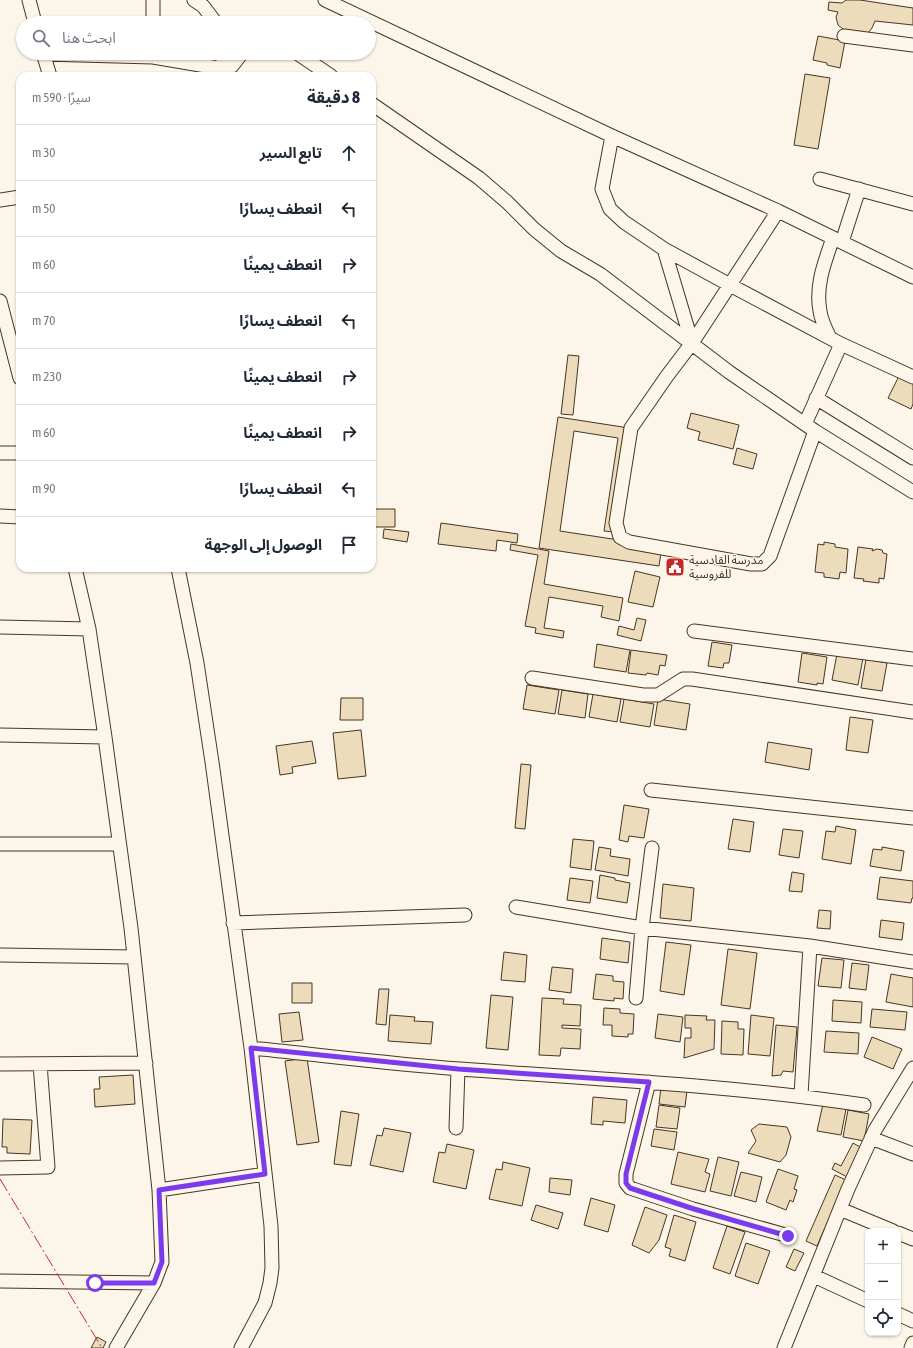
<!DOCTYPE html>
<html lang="ar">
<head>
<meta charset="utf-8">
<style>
	:root { --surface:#fff; --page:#f6f6f7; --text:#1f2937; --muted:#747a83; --line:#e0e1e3 }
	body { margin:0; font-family:"Asap Condensed","Noto Sans Arabic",sans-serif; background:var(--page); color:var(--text); direction:rtl }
	.controls { position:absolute; right:12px; bottom:12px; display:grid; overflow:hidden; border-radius:8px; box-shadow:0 1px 3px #0004 }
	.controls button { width:36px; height:36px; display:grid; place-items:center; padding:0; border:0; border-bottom:1px solid var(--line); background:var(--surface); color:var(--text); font:20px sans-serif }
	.stop { position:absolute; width:12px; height:12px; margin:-9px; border:3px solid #7c3aed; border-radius:50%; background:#fff }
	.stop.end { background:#7c3aed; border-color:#fff; box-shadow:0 1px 4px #0008 }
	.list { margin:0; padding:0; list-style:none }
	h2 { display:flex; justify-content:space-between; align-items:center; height:52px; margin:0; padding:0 16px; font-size:17px }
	h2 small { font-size:13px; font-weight:400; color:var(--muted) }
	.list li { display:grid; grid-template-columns:26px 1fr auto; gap:12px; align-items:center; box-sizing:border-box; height:56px; padding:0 16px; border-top:1px solid var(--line) }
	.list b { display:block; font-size:15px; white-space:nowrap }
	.list em { font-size:13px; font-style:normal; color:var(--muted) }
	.icon { flex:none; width:22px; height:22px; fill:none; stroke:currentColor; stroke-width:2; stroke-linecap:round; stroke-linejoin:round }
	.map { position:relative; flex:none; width:913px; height:1348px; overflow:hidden; direction:ltr }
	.search { position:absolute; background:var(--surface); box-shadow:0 1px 3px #0004; left:16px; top:16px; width:360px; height:44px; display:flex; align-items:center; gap:10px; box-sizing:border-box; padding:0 14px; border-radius:22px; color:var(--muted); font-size:15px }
	.panel { position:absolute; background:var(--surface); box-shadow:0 1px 3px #0004; left:16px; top:72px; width:360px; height:500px; border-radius:12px; direction:rtl }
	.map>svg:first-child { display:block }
</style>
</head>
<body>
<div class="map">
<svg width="913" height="1348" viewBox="0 0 913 1348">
	<rect width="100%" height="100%" fill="#fbf6e9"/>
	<path fill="#ecdcbc" stroke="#4a3520" d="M846 0H860L913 8V25L875 21 872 28 868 33 854 36 843 29 838 25 836 17 838 12 828 10 829 2 842 3Z
		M818 36 845 41 840 68 827 65V63L813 60Z
		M805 74 830 78 818 149 794 145Z
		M568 355 579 356 573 415 561 414Z
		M900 374 913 380V404L911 409 888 398Z
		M691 413 739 425 733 449 698 440 700 432 687 428Z
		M558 417 629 428 614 532 604 531 618 438 574 431 560 531 619 540 618 544 641 547 661 553 659 566 539 548Z
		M737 448 757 454 753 469 733 464Z
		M372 509H395V527H372Z
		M441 523 518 534 517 543 497 540 496 551 438 544Z
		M384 529 409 532 407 542 383 538Z
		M824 542 835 544V547L848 549 846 573 840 572 839 579 824 577V573L815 572 818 544 824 545Z
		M511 544 549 551 544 584 623 598 619 621 601 617 603 606 549 597 544 628 564 631 563 638 535 633 536 628 525 626 538 555 510 550Z
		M858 547 873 549 872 551 877 549 882 550 883 553 887 554 884 579 879 578V583L863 581 864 579 854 578Z
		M635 571 660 577 653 607 628 602Z
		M637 618 646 620 641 641 617 635 619 626 634 630Z
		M712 642 732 645 729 663H724L723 668 708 666Z
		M597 644 630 650 626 672 594 667Z
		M631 650 667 655 665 666 660 665 658 675 647 673 646 675 628 673Z
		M802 653 827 657 823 684 817 683V685L798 682Z
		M837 654 863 658 858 685 832 680Z
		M866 659 887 663 882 691 861 688Z
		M527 685 559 690 555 714 523 709Z
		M562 690 588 694 585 718 558 714Z
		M593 694 621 699 617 722 589 717Z
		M341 698H363V720H340Z
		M624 699 654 704 650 727 620 722Z
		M658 699 690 704 686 730 654 725Z
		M850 717 873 720 868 753 846 750Z
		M361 730 366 776 338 779 333 733Z
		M312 741 316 763 292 767 293 773 280 775 276 746Z
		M768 742 812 749 809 770 765 762Z
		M521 764 531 765 525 829 515 828Z
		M624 805 649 809 644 838 629 836 628 842 619 840Z
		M733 819 754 822 750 852 728 849Z
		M836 826 856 830 851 864 822 859 826 831 835 832Z
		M783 829 803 831 799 858 779 855Z
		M573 839 594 841 591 870 570 867Z
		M599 847 611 849 610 856 630 859 628 876 595 870Z
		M882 847 904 851 901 871 870 866 873 849 882 850Z
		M792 872 804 874 802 892 789 891Z
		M600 875 615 878V880L630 883 627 903 597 898Z
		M880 877 913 881V898H912L911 903 877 899Z
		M570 878 593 881 590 903 567 900Z
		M663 884 694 888 691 921 660 918Z
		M819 910 831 911 830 929 817 928Z
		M881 920 904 923 902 940 879 937Z
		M602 938 630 942 628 963 600 959Z
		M666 942 691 945 684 995 660 991Z
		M728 949 757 953 750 1009 721 1005Z
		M504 952 527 955 525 982 501 980Z
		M822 958 844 960 841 988 818 986Z
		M852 963 869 965 866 990 849 988Z
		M552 967 573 969 571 993 549 990Z
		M596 974 613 976V981L624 982 623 999 614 998V1001L593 999Z
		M891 974 913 978V1007L886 1002Z
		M292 983H312V1003H292Z
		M379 989H389L386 1025 376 1024Z
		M491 995 513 997 508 1050 486 1048Z
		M542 998 564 999 563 1004 581 1005 580 1026 562 1025V1028L581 1029 580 1049 561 1048 560 1056 539 1055Z
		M833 1000 862 1002 861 1023 832 1021Z
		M604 1008 620 1009V1013L634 1014 633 1034H628V1037L612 1036V1025H603Z
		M872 1009 907 1012 905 1030 870 1027Z
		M299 1012 303 1040 282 1042 279 1014Z
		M658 1014 683 1017 680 1042 655 1038Z
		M390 1015 415 1017 414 1021 433 1022 431 1044 388 1041Z
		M685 1015 707 1016 706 1020H715L714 1049 684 1058 685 1038H691V1028H685Z
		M751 1015 774 1018 770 1056 748 1054Z
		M722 1021 738 1022V1029H744L743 1055 721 1054Z
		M776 1025 797 1027 793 1072 783 1071 781 1075 772 1076Z
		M826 1031 859 1033 858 1054 824 1052Z
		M872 1037 902 1049 893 1069 864 1057Z
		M307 1058 319 1142 297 1145 285 1061Z
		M133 1075 135 1104 95 1107 94 1089H100L99 1077Z
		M661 1087 687 1090 685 1107 659 1104Z
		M593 1097 627 1100 625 1123 603 1121V1125L591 1124Z
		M823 1104 846 1109 841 1135 817 1131Z
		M659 1105 680 1108 677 1129 656 1127Z
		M848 1110 869 1114 864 1141 843 1137Z
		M341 1111 359 1114 351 1166 334 1164Z
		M3 1119 32 1120 30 1154 7 1153V1147H2Z
		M759 1124 787 1127 791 1137 786 1155 780 1162 748 1153 756 1141 751 1130Z
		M384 1128 411 1133 403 1172 370 1165 377 1135 382 1136Z
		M654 1129 677 1132 674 1150 651 1146Z
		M853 1143 862 1148 847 1177 832 1169 835 1163 841 1166Z
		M447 1144 474 1150 466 1189 433 1182 439 1152 445 1153Z
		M678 1152 709 1159 705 1172 710 1174 705 1192 671 1184Z
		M718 1157 739 1162 731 1196 710 1191Z
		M503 1162 530 1168 522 1206 489 1199 496 1169 502 1170Z
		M778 1169 798 1176 794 1189 797 1190 793 1202 790 1200 786 1210 766 1202Z
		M741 1172 762 1177 756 1202 734 1196Z
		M835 1175 846 1180 817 1246 806 1241Z
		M550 1178 572 1180 570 1195 549 1192Z
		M591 1198 615 1205 608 1232 584 1225Z
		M536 1205 563 1213 558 1229 531 1220Z
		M645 1207 667 1215 659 1240 649 1253 632 1245Z
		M674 1215 696 1222 685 1261 669 1256 671 1249 665 1247Z
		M727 1226 745 1232 730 1274 713 1268Z
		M746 1243 770 1251 758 1284 735 1276Z
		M794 1249 804 1253 795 1271 786 1267Z
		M97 1337 106 1342 103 1348H91Z"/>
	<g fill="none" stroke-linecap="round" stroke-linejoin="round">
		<g stroke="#4a3520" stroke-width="15">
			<path id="minor" d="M29 0 35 23
				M194 0 203 6 216 23
				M325 0 612 136 778 211 913 277
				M153 23V0
				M844 36 913 45
				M43 53 50 76
				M222 53 224 69
				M297 53 331 76
				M44 54 153 57 224 69 232 66 242 53
				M372 104 479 178 507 202 534 229 561 251 600 274 729 372 815 431 913 492
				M612 136 602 189 610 209 624 222 664 249 730 285 841 344 913 377
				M820 179 913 204
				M0 200 20 197
				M842 242 859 189
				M664 249 692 343 778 211
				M0 301 20 378
				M830 338C826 330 821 320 820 311 815 286 825 261 833 238
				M692 343 667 376 631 428 616 523 620 537 629 542 751 564H762L770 556 815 431
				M816 398 913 458
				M805 424 841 344
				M0 453H20
				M0 516 20 517
				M75 568 89 629 105 737 131 928 159 1190 162 1262 154 1283 116 1348
				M178 568 197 663 212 762 251 1048 271 1226 272 1268 270 1283 265 1303 241 1348
				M0 627 89 629
				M694 631 913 659
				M532 678 643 695H658L683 679H692L913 712
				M0 735 105 737
				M651 790 913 818
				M0 844H119
				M516 907 642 928 810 946 913 962
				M233 923 465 915
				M0 955 134 957
				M636 998 642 928 652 848
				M251 1048C321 1055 391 1064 460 1069 595 1079 730 1085 864 1105
				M0 1064 146 1063
				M649 1082 626 1174V1183L630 1188 693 1209 789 1236
				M801 1095 810 946
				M456 1128 458 1069
				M871 1138 913 1154
				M0 1168 48 1167 40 1064
				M159 1190 265 1174
				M840 1209 893 1231
				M898 1233 913 1239
				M814 1276 868 1301
				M0 1281 154 1283
				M898 1314 913 1321
				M784 1348 848 1189 875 1130 913 1068
				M911 1348 913 1343"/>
		</g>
		<use href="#minor" stroke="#fbf6e9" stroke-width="13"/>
		<path stroke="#c62828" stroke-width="1" stroke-dasharray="14 3 2 3" stroke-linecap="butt" d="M0 1179 102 1348"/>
	</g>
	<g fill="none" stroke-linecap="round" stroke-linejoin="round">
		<path stroke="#7c3aed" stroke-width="5" d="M95 1283H154L162 1262 159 1190 265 1174 251 1048 458 1069 649 1082 626 1174V1183L630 1188 694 1209 788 1236"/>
	</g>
	<defs>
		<g id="civic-square" transform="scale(1)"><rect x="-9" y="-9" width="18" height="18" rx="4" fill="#c62828" stroke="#fbf6e9"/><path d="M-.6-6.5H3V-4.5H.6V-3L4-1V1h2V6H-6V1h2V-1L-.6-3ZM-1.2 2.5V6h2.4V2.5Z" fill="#fff"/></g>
	</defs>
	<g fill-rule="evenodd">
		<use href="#civic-square" x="675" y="567"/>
	</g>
	<g text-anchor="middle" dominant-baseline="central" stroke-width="3" stroke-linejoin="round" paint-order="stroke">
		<g font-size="12" fill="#4a3520" stroke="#fbf6e9" text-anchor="start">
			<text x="689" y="560">مدرسة القادسية<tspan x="689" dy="14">للفروسية</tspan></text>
		</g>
	</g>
</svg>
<div class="controls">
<button>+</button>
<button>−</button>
<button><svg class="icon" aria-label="locate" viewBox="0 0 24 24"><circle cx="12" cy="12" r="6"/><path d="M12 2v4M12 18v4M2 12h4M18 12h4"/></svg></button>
</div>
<div class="stop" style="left:95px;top:1283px"></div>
<div class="stop end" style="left:788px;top:1236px"></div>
<div class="search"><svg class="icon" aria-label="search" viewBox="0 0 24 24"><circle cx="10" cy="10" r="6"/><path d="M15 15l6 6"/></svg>ابحث هنا</div>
<section class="panel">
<h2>8 دقيقة<small>سيرًا · 590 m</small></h2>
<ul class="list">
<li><svg class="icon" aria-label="ahead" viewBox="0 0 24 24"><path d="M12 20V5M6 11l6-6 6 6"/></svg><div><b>تابع السير</b></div><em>30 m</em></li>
<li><svg class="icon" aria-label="left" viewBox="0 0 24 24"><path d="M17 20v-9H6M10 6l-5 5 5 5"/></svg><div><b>انعطف يسارًا</b></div><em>50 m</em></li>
<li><svg class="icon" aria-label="right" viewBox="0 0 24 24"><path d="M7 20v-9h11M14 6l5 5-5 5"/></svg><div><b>انعطف يمينًا</b></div><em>60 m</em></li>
<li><svg class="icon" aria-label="left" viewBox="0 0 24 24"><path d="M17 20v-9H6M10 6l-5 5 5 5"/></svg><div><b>انعطف يسارًا</b></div><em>70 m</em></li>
<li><svg class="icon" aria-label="right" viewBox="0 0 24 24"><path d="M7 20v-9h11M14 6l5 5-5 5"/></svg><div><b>انعطف يمينًا</b></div><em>230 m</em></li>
<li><svg class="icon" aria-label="right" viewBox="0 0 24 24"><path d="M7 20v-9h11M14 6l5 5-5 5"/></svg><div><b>انعطف يمينًا</b></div><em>60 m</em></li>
<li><svg class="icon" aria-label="left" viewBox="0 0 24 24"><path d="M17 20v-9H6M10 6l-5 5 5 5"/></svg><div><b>انعطف يسارًا</b></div><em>90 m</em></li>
<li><svg class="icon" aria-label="arrive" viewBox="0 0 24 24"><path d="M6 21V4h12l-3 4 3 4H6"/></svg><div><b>الوصول إلى الوجهة</b></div></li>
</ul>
</section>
</div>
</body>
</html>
